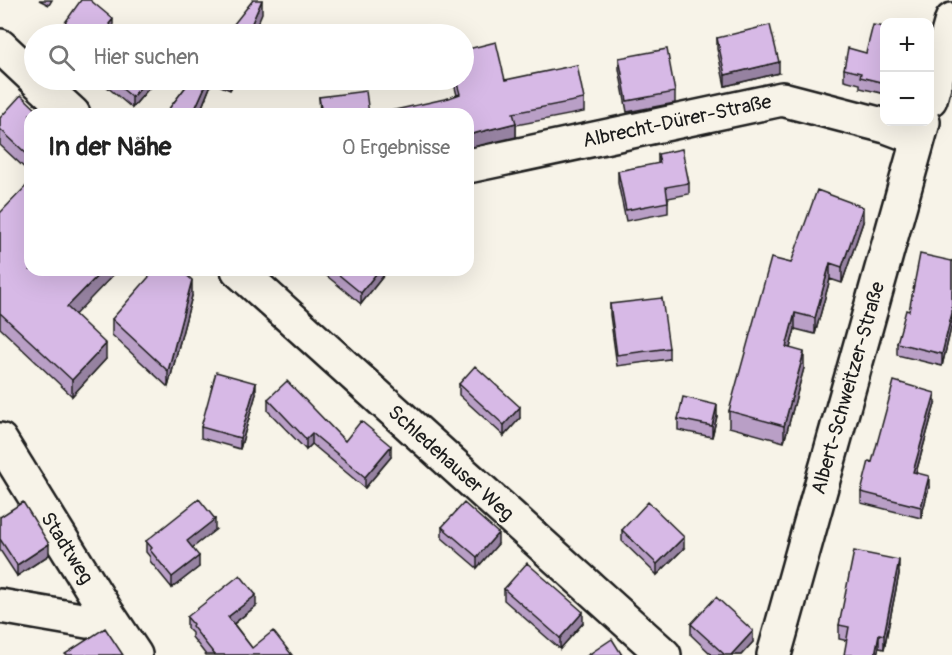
<!DOCTYPE html>
<html lang="de">
<head>
<meta charset="utf-8">
<style>
	:root { --surface:#fff; --page:#f2f2f2; --text:#222; --muted:#767676; --line:#e0e0e0 }
	body { margin:0; font-family:Pangolin,sans-serif; background:var(--page); color:var(--text) }
	.controls { position:absolute; right:18px; top:18px; display:grid; overflow:hidden; border-radius:12px; box-shadow:0 6px 24px #0002 }
	.controls button { width:54px; height:54px; display:grid; place-items:center; padding:0; border:0; border-bottom:2px solid var(--line); background:var(--surface); color:var(--text); font:30px sans-serif }
	.list { margin:0; padding:0; list-style:none }
	h2 { display:flex; justify-content:space-between; align-items:center; height:78px; margin:0; padding:0 24px; font-size:26px }
	h2 small { font-size:20px; font-weight:400; color:var(--muted) }
	.icon { flex:none; width:33px; height:33px; fill:none; stroke:currentColor; stroke-width:2; stroke-linecap:round; stroke-linejoin:round }
	.map { position:relative; flex:none; width:952px; height:655px; overflow:hidden }
	.search { position:absolute; background:var(--surface); box-shadow:0 6px 24px #0002; left:24px; top:24px; width:450px; height:66px; display:flex; align-items:center; gap:15px; box-sizing:border-box; padding:0 21px; border-radius:33px; color:var(--muted); font-size:22px }
	.panel { position:absolute; background:var(--surface); box-shadow:0 6px 24px #0002; left:24px; top:108px; width:450px; height:168px; border-radius:18px }
	.map>svg:first-child { display:block }
</style>
</head>
<body>
<div class="map">
<svg width="952" height="655" viewBox="0 0 952 655">
	<rect width="100%" height="100%" fill="#f7f3e8"/>
	<filter id="ink" filterUnits="userSpaceOnUse"><feTurbulence type="fractalNoise" baseFrequency=".0167" numOctaves="2"/><feDisplacementMap in="SourceGraphic" scale="12" xChannelSelector="R" yChannelSelector="G"/><feConvolveMatrix kernelMatrix="1 2 1 2 8 2 1 2 1" color-interpolation-filters="sRGB"/></filter>
	<g filter="url(#ink)">
		<g fill="none" stroke-linecap="round" stroke-linejoin="round">
			<g stroke="#1c1c1c" stroke-width="38">
				<path id="minor" d="M0 46 34 78
					M36 80 73 114
					M930 99 952 20
					M468 166 782 99 886 126 918 138
					M238 270 664 655
					M0 440 107 613 135 655
					M0 606 87 621 107 613
					M774 655 923 122"/>
			</g>
			<use href="#minor" stroke="#f7f3e8" stroke-width="33"/>
		</g>
		<path fill="#b99fc6" stroke="#1c1c1c" stroke-width="1.5" d="M39 0H52L49 5Z
			M885 27V94L860 88V84L844 80V69L866 53Z
			M717 38 779 73 725 86 717 49Z
			M619 58 675 92V103L627 112 619 69Z
			M99 80H156L132 108Z
			M191 80H235L230 90 212 82 200 112 165 114Z
			M453 80H505L584 99V112L516 125V137L468 148V114L449 98 457 95Z
			M319 97 369 114H320Z
			M30 114V173L0 145V118Z
			M658 154 689 183V194L668 198V213L626 221 618 183V171L658 164Z
			M0 213 75 315 106 359 72 396 0 328Z
			M863 222 842 283 830 279 815 334 795 329 790 348 804 368 784 442 729 427V411L791 263Z
			M952 261V324L942 366 897 355V343L909 311Z
			M322 270H388L361 304 322 272Z
			M192 296 168 387 112 335V319Z
			M610 304 669 348V359L617 366 610 315Z
			M459 384 520 418 504 436 459 395Z
			M256 394 240 449 201 438V427Z
			M268 399 345 441 391 457 365 488 312 444 306 450 268 411Z
			M935 404 916 473 929 487 921 518 861 503V492L872 462Z
			M717 416 712 437 678 430V419Z
			M0 517 49 555 17 576 0 550Z
			M442 527 498 544 477 568 442 538Z
			M215 530 192 548 199 567 172 588 150 561V557L146 552V541Z
			M622 530 684 548 657 575 622 541Z
			M899 574 884 649 839 639V625Z
			M504 589 583 623 560 649 504 600Z
			M256 606 234 624 252 648 292 655H206L192 637V633L187 628V617Z
			M691 624 753 642 741 655H712L691 635Z"/>
		<path fill="#9682a1" stroke="#1c1c1c" stroke-width="1.5" d="M262 0V13L253 34H247Z
			M113 19V30L109 24Z
			M779 62V73L725 86V75Z
			M147 80H156L132 108V97Z
			M208 80H212V82L199 114 195 109Z
			M230 80H235L230 90Z
			M516 123V137L468 148V135Z
			M863 207V222L842 283V267Z
			M830 263V279L815 334V318Z
			M103 270H118L67 323V307Z
			M379 270H388L361 304V293Z
			M192 280V296L168 387V371Z
			M795 313V329L786 363V347Z
			M952 313V324L942 366V354Z
			M106 344V359L72 396V380Z
			M804 352V368L784 442V426Z
			M256 383V394L240 449V438Z
			M935 393V404L913 483V472Z
			M717 405V416L712 437V426Z
			M520 407V418L504 436V425Z
			M312 433V444L306 450V439Z
			M391 446V457L365 488V477Z
			M929 476V487L921 518V507Z
			M215 519V530L187 552V541Z
			M498 533V544L477 568V557Z
			M684 537V548L657 575V564Z
			M49 544V555L17 576V565Z
			M199 556V567L172 588V577Z
			M899 560V574L884 649V635Z
			M256 595V606L228 628V617Z
			M583 612V623L560 649V638Z
			M753 631V642L741 655H731Z
			M879 634V647L877 655H875Z"/>
		<path fill="#d7b9e6" stroke="#1c1c1c" stroke-width="1.5" d="M81 0H90L113 19 109 24 120 34H63L59 31Z
			M253 0H262L247 34H226Z
			M770 25 779 62 725 75 717 38Z
			M873 25 885 27V83L860 77 861 73 844 69 848 48 866 53Z
			M496 42 505 80 577 65 584 99 513 113 516 123 468 135V114H377L449 98 460 94 456 80H464V50Z
			M667 49 675 92 627 101 619 58Z
			M112 80H147L132 97Z
			M191 80H208L195 109 202 114H165Z
			M366 91 369 114H322L319 97Z
			M21 95 41 114H30V157L0 129V118Z
			M682 149 689 183 666 187 668 202 626 210 618 171 660 163 658 154Z
			M30 182V270H103L67 307 106 344 72 380 0 313V213Z
			M817 190 863 207 842 267 830 263 815 318 795 313 786 347 804 352 784 426 729 411 771 258 791 263Z
			M920 254 952 261V313L942 354 897 343 906 310 909 311Z
			M155 270H181L192 280 168 371 112 319Z
			M333 270H379L361 293Z
			M662 298 669 348 617 355 610 304Z
			M475 366 520 407 504 425 459 384Z
			M216 372 256 383 240 438 201 427Z
			M287 381 345 441 361 421 391 446 365 477 312 433 306 439 268 399Z
			M894 381 935 393 913 472 929 476 921 507 861 492 869 461 872 462Z
			M683 397 717 405 712 426 678 419Z
			M199 499 215 519 187 541 199 556 172 577 150 550 152 548 146 541Z
			M23 502 49 544 17 565 0 539V517Z
			M648 502 684 537 657 564 622 530Z
			M464 503 498 533 477 557 442 527Z
			M854 551 899 560 884 635 879 634 875 655H844L849 627 839 625Z
			M527 563 583 612 560 638 504 589Z
			M240 575 256 595 228 617 252 648 273 631 292 655H215L192 626 193 624 187 617Z
			M716 597 753 631 731 655H725L691 624Z
			M105 628 123 655H66L65 654Z
			M612 639 622 655H588Z"/>
	</g>
	<g text-anchor="middle" dominant-baseline="central" stroke-width="5" stroke-linejoin="round" paint-order="stroke">
		<g font-size="20" fill="#1c1c1c" stroke="#f7f3e8">
			<text transform="translate(677 121) rotate(-12)">Albrecht-Dürer-Straße</text>
			<text transform="translate(848 388) rotate(-74)">Albert-Schweitzer-Straße</text>
			<text transform="translate(451 463) rotate(42)">Schledehauser Weg</text>
			<text transform="translate(67 548) rotate(58)">Stadtweg</text>
		</g>
	</g>
</svg>
<div class="controls">
<button>+</button>
<button>−</button>
</div>
<div class="search"><svg class="icon" aria-label="search" viewBox="0 0 24 24"><circle cx="10" cy="10" r="6"/><path d="M15 15l6 6"/></svg>Hier suchen</div>
<section class="panel">
<h2>In der Nähe<small>0 Ergebnisse</small></h2>
<ul class="list">
</ul>
</section>
</div>
</body>
</html>
